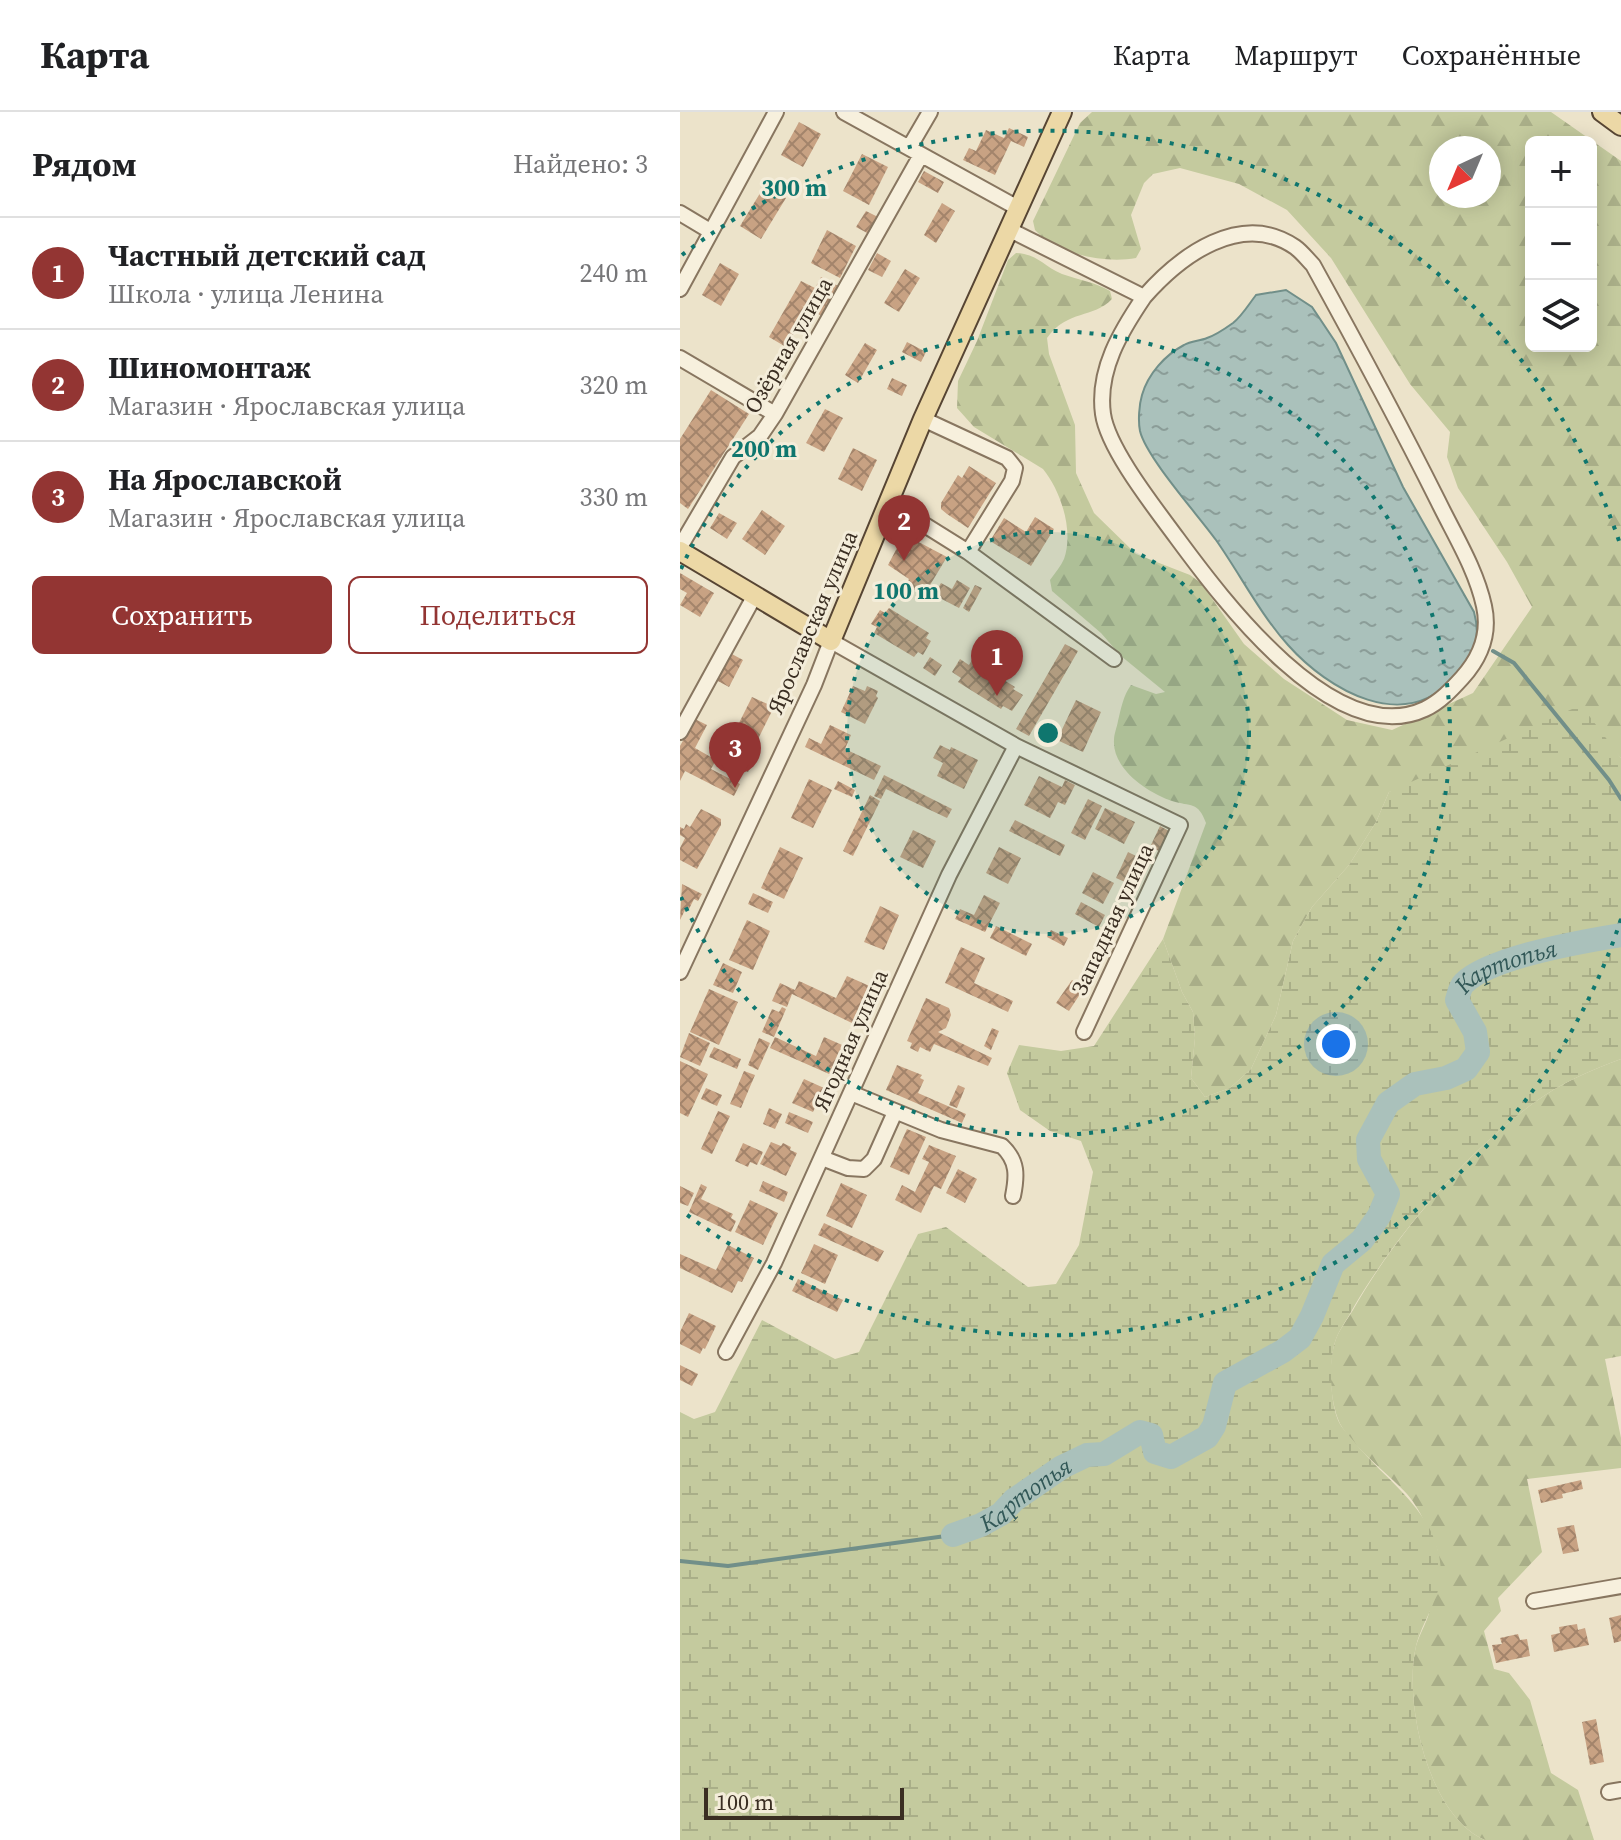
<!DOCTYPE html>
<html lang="ru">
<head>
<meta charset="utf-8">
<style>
	:root { --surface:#fff; --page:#f6f6f6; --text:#202124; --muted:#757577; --line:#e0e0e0; --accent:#933533 }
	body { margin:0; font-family:"Source Serif 4",serif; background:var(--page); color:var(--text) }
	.controls { position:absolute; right:24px; top:24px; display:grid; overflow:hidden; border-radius:12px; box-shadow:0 4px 20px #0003 }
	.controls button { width:72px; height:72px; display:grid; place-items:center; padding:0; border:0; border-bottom:2px solid var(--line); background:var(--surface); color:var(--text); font:40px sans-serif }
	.compass { position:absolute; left:749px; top:24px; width:72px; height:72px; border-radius:50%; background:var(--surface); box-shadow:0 4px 20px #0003; rotate:224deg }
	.scale { position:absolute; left:24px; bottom:20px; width:200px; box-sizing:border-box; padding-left:8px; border:4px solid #3a2e22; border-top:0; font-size:22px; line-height:28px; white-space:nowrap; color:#3a2e22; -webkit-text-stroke:6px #f4edda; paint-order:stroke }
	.you { position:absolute; left:656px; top:932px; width:28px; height:28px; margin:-20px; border:6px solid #fff; border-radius:50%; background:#1a73e8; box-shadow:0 0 0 12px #1a73e833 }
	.badge { display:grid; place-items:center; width:52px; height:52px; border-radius:50%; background:var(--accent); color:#fff; font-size:26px; font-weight:700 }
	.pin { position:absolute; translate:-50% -66px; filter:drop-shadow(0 2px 4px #0008) }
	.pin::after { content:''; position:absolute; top:42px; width:28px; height:24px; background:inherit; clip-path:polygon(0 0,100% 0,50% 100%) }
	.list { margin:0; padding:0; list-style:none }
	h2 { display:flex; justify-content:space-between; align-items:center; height:104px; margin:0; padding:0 32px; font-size:34px }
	h2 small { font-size:26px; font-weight:400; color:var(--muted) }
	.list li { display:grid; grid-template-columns:52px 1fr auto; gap:24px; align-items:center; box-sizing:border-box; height:112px; padding:0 32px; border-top:2px solid var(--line) }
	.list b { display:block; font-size:30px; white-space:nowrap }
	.list p { margin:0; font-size:26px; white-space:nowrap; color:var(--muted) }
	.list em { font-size:26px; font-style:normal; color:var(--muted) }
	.actions { display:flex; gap:16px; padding:24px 32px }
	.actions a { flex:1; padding:18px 0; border:2px solid var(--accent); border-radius:12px; text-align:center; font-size:28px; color:var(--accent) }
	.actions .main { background:var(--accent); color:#fff }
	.icon { flex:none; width:44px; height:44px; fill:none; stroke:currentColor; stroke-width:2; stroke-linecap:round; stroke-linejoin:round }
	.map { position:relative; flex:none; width:941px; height:1728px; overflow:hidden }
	header { display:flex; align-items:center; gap:48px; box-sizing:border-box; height:112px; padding:0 40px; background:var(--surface); border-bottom:2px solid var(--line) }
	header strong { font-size:38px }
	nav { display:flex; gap:44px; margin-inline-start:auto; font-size:28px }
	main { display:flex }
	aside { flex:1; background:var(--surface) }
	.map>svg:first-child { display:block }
</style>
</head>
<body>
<header>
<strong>Карта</strong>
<nav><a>Карта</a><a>Маршрут</a><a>Сохранённые</a></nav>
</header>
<main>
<aside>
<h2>Рядом<small>Найдено: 3</small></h2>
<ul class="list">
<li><span class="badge">1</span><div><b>Частный детский сад</b><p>Школа · улица Ленина</p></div><em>240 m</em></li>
<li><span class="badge">2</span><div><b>Шиномонтаж</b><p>Магазин · Ярославская улица</p></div><em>320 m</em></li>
<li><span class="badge">3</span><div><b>На Ярославской</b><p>Магазин · Ярославская улица</p></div><em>330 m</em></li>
</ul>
<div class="actions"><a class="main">Сохранить</a><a>Поделиться</a></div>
</aside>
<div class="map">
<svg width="941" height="1728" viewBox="0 0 941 1728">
	<defs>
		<pattern id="forest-firs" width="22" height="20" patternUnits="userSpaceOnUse" patternTransform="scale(2)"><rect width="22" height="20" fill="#c4ca9e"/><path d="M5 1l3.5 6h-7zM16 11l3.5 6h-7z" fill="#a9ae88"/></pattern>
		<pattern id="wetland-marsh" width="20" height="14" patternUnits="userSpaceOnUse" patternTransform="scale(2)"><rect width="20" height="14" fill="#c4ca9e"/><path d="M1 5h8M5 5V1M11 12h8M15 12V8" fill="none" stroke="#a9ae88"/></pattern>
		<pattern id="water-ripples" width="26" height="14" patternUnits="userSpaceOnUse" patternTransform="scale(2)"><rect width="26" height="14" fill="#aac1bb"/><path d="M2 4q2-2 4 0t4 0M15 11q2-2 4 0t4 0" fill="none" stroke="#8b9d98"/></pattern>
		<pattern id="building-cross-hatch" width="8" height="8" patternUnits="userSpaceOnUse" patternTransform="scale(2)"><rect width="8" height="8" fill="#c8a283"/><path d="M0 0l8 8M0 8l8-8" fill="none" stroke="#a3846b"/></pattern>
	</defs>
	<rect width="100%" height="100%" fill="#ece3ca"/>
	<path fill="url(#forest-firs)" fill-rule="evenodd" d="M412 0H871L941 49V646L928 632 709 680 696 710 669 753 632 795 613 829 596 903 571 957 550 976 525 985 511 966 515 926 513 900 502 880 483 827 526 711C518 689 511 695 492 689 468 681 432 657 434 628 434 622 437 615 438 609 441 597 443 584 451 573L476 582 485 580 441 544 421 521 372 479 370 468C375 461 381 454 384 447 394 419 381 379 363 357L294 315 277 296 278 269 297 229 328 148 336 141C358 142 363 154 382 162 399 168 415 170 430 179L432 187C413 207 388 197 367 226L369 242 395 313 396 361 414 401 456 442 510 463 521 471 564 532 604 567 667 608 712 618 793 581 852 495 827 450 778 376 767 345 770 320 730 272 651 146 607 98 559 72 500 56 473 62 464 71 451 103 461 137 456 146C425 152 376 142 355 118L353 109 400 11ZM851 30H911V234H851ZM761 36H809V84H761Z
		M941 947V1244L925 1247 941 1326V1356L847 1367 862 1440 818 1486 821 1499 804 1519 814 1557 829 1561 850 1588 871 1661 898 1678 914 1728H805C748 1704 723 1590 736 1534 739 1523 746 1512 749 1501 754 1487 759 1455 758 1441 757 1434 752 1425 749 1419 743 1406 736 1392 727 1382 710 1363 666 1330 658 1307 650 1286 648 1252 655 1230 658 1219 667 1208 673 1198 714 1125 787 1039 855 990 881 971 911 958 941 947Z"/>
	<path fill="url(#wetland-marsh)" d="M901 593 941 646V947C911 958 881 971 855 990 785 1041 715 1124 672 1198 667 1208 658 1219 655 1230 649 1250 650 1289 658 1308 661 1316 671 1325 676 1332 709 1372 759 1401 761 1460 761 1485 742 1510 736 1534 723 1590 748 1704 805 1728H0V1300L14 1307 35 1300 82 1208 155 1247 179 1240 238 1122 266 1115 348 1175 376 1172 399 1133 413 1060 401 1029 370 1019 340 998 327 961 339 933 381 939 414 934 483 827 502 880 513 900 515 926 511 966 525 985 550 976 571 957 596 903 613 829 632 795 669 753 696 710 709 680Z"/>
	<path fill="url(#water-ripples)" stroke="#718f89" stroke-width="2" d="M606 178 632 195 656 231 723 375 794 500C802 529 793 543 774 565 725 623 648 578 608 533 580 502 560 462 536 428 518 403 466 345 460 319 458 309 459 293 462 283 468 262 485 243 504 233 511 229 520 229 527 226 536 223 546 216 553 211 562 204 569 192 576 183Z"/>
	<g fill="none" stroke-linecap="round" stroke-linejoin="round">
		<path stroke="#718f89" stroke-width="4" d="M813 539 834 551 929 668 941 687
			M940 823 938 815 941 808
			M0 1449 48 1454 273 1423"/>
		<path stroke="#aac1bb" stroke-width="24" id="s1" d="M273 1423 301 1413 321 1402 334 1388 382 1355 407 1343 424 1342 460 1320 471 1323 475 1340 491 1345 527 1325 534 1314 545 1271 603 1239 620 1226 632 1204 653 1152 682 1128 699 1104 708 1082 689 1047 688 1028 708 991 735 972 766 966 786 957 798 940 795 920 777 888C779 881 780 875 784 871 810 845 904 829 941 823"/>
	</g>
	<path fill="url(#building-cross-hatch)" d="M119 10 141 22 123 55 101 43Z
		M329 16 348 25 344 35 331 29 315 63 283 48 289 36 296 39 306 18 324 26Z
		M182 42 208 55 189 93 163 79Z
		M244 59 264 70 258 81 238 70Z
		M85 73 106 86 81 127 60 114Z
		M262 91 275 99 256 131 244 123Z
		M186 99 198 105 189 122 176 115Z
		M147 118 176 134 160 166 131 151Z
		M197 141 211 149 202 165 188 158Z
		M40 151 59 162 41 194 22 183Z
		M225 157 240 166 219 200 204 191Z
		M141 165 160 175 144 205 121 193 128 198 106 235 89 225 121 169 135 176Z
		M227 230 246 240 241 250 222 240Z
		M185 231 197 238 178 271 165 263Z
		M212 266 227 273 222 284 207 277Z
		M31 278 69 302 8 397 0 391V327Z
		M145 297 163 306 144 340 126 331Z
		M173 336 197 348 182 379 158 367Z
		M289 354 316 371 288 416 267 402 261 397V391L278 363 282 366Z
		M82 398 105 414 85 443 62 427Z
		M39 401 57 411 47 427 30 416Z
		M355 405 374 417 351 454 310 429 324 406 346 420Z
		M231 426 267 445 244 483 226 473 229 467 208 453 217 436 224 440Z
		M0 461 34 481 20 505 0 493 7 481 0 477Z
		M277 468 290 476 279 496 254 483 261 471 272 477Z
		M295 473 302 476 289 500 283 496Z
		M209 496 249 521 246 526 251 529 243 543 238 540 234 545 194 521 197 515 191 512 200 498 205 501Z
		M385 532 398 539 349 624 336 617Z
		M50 541 63 548 49 575 36 568Z
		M250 545 262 553 255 564 243 556Z
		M280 547 289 553 292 548 335 575 333 577 343 583 332 599 323 594 321 597 278 570 281 566 272 560Z
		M173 574 185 579 187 574 198 579 196 584 198 586 185 612 161 600Z
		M72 585 94 595 76 631 54 621Z
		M396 588 421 600 403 640 377 628Z
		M15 607 27 613 15 636 36 648 31 657 60 672 54 684 5 659 0 669V634Z
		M150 613 171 623 165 637 201 654 194 668 125 635 129 626 141 632Z
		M54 630 77 642 68 660 45 649Z
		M260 633 270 638 271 635 298 648 284 677 257 664 263 651 253 646Z
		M204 663 272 697 267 706 206 677 201 687 194 684Z
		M359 664 382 675 385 668 395 673 385 693 378 690 370 706 344 693Z
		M129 667 152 678 133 716 111 706Z
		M158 669 175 678 172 685 154 677Z
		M190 683 200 689 173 744 163 739Z
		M408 687 422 694 405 728 391 721Z
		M425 696 455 710 444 732 415 717Z
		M21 697 41 707V713L17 757 0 748V736L5 726 0 723V715L4 717 6 712 10 715Z
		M335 708 385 733 380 744 329 719Z
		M480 714 489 719 479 739 470 735Z
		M233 718 256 729 243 756 220 745Z
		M100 735 123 746 104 787 81 776Z
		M319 735 341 746 328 772 306 761Z
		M448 740 470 751 458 776 436 766Z
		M413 760 434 771 423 792 402 781Z
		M2 772 22 782 18 789 14 787 9 797 6 796 0 808Z
		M73 781 93 790 88 801 68 792Z
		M304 783 320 791 305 820 275 807 280 797 294 803Z
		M401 790 425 803 419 815 395 802Z
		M200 794 219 803 204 838 184 830Z
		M67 808 90 819 73 858 49 848Z
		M316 814 352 832 346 844 310 826Z
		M371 818 388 826 384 834 367 825Z
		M281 835 305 846 294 871 333 889 328 900 265 871Z
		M43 851 62 860 53 881 33 873Z
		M167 864 194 876 176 913 112 882 107 895 92 889 100 871 115 878 119 869 156 886Z
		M392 868 404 876 389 899 376 891Z
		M29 877 58 890 39 933 10 920Z
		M246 886 269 896 271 903 266 916 258 920 312 946 308 954 254 932 250 940 240 935 238 940 230 936 232 931 227 929Z
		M102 895 106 897 94 925 82 920 92 897 99 900Z
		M312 916 319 919 311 938 304 934Z
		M9 921 30 931 20 954 0 945Z
		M95 925 136 944 144 925 169 936 156 965 90 936Z
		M79 926 90 931 78 958 68 953Z
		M34 935 61 947 57 957 29 945Z
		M0 949 28 962 8 1005 0 1001Z
		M217 953 242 963 240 966 244 968 238 981 286 1002 282 1011 206 978Z
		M64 959 75 963 61 996 50 992Z
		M124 967 144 976 133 1000 112 991Z
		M278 973 285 976 277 996 269 993Z
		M26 976 42 983 37 994 21 987Z
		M89 996 102 1002 95 1017 83 1012Z
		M38 999 50 1004 32 1042 21 1037Z
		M109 1000 133 1010 128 1021 105 1011Z
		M227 1017 246 1025 229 1063 210 1055Z
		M91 1030 101 1034 103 1031 111 1035 110 1038 117 1041 106 1064 80 1052Z
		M63 1031 83 1040 77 1053 70 1050 68 1055 55 1049Z
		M249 1033 276 1044 261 1077 254 1074 241 1101 215 1088 222 1073 235 1080 249 1050 242 1047Z
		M278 1057 297 1067 285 1091 266 1081Z
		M83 1069 108 1080 104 1090 79 1079Z
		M161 1071 187 1083 172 1116 146 1104Z
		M21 1072 27 1075 21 1087 53 1102 51 1106 56 1109 51 1120 9 1100Z
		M0 1074 14 1081 8 1094 0 1091Z
		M70 1088 98 1101 83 1133 55 1120Z
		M144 1111 204 1139 198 1150 138 1123Z
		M134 1132 158 1143 145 1172 121 1161Z
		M48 1133 74 1146 62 1170 58 1169 52 1181 0 1156V1142L36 1158Z
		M118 1167 163 1188 157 1200 112 1179Z
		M9 1201 36 1214 25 1237 23 1236 20 1242 0 1232V1220Z
		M0 1253 18 1262 12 1274 0 1268Z
		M901 1368 903 1377 882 1382 883 1386 861 1391 858 1378Z
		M894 1413 899 1439 883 1442 877 1416Z
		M941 1503V1529L934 1531 929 1506Z
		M897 1512 898 1518 905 1516 909 1533 874 1540 871 1523 880 1521 879 1515Z
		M838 1522 840 1528 847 1527 850 1544 816 1551 812 1533 822 1532 820 1526Z
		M916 1607 924 1650 910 1653 902 1610Z"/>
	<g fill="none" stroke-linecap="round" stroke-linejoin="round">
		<g stroke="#887660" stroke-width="18">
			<path id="minor" d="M164 0 338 96
				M229 36 250 0
				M0 101 30 119
				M328 117 464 185C500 144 561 98 615 135 622 140 627 147 633 153 676 231 718 309 758 389 774 422 796 457 804 494 810 521 801 545 782 566 772 577 760 590 745 597 655 639 542 487 497 426 475 396 428 337 423 302 417 258 441 219 464 185
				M0 177 96 0
				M0 246 95 302
				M243 307 327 346 335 356 332 369 288 440
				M208 390 288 440 434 547
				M0 435 53 345 80 324 95 302 241 43
				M0 620 75 483
				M0 860 134 573 151 529 336 634 500 713 404 920
				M171 981 261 1018 322 1034C338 1049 337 1064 333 1084
				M142 1046 168 1056 184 1057 194 1047 215 1000
				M46 1240 94 1151 269 763 336 634
				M854 1489 941 1474
				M929 1680 941 1678"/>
		</g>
		<g stroke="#574533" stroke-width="22">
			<path id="major" d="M922 0 941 14
				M0 439 151 529 243 307 382 0"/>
		</g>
		<use href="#minor" stroke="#f7f0dd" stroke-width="14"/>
		<use href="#major" stroke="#ecd8a6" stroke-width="18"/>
	</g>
	<circle cx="368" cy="621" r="201" fill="#0f766e" fill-opacity=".12"/>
	<g fill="none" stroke="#0f766e" stroke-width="4" stroke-dasharray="4 8">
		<circle cx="368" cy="621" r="201"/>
		<path d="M1 457A402 402 0 1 1 1 785"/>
		<path d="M941 807A602 602 0 0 1 2 1099M2 143A602 602 0 0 1 941 435"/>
	</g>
	<g text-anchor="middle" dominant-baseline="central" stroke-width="6" stroke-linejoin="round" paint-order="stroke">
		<g font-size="22" fill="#3a2e22" stroke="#f4edda">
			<text transform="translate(108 233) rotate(-60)">Озёрная улица</text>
			<text transform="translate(132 510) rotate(-67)">Ярославская улица</text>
			<text transform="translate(432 807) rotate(-65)">Западная улица</text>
			<text transform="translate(170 928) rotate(-66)">Ягодная улица</text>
		</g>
		<g font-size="24" font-style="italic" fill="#325857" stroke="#f4edda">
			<text stroke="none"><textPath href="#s1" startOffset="950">Картопья</textPath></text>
			<text stroke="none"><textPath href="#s1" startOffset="84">Картопья</textPath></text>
		</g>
	</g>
	<circle cx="368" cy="621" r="12" fill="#0f766e" stroke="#f4edda" stroke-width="4"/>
	<g font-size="24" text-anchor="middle" font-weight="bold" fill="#0f766e" stroke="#f4edda" stroke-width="6" stroke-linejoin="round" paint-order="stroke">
		<text x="114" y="84">300 m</text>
		<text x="84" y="345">200 m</text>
		<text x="226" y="487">100 m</text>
	</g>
</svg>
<div class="controls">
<button>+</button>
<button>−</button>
<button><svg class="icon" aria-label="layers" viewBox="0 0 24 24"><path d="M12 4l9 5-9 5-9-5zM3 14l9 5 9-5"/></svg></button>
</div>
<svg class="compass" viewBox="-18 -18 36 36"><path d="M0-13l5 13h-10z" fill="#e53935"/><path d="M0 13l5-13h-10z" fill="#757577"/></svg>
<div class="scale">100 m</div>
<div class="you"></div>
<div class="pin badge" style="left:317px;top:584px">1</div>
<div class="pin badge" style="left:224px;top:449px">2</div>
<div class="pin badge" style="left:55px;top:676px">3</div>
</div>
</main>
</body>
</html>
